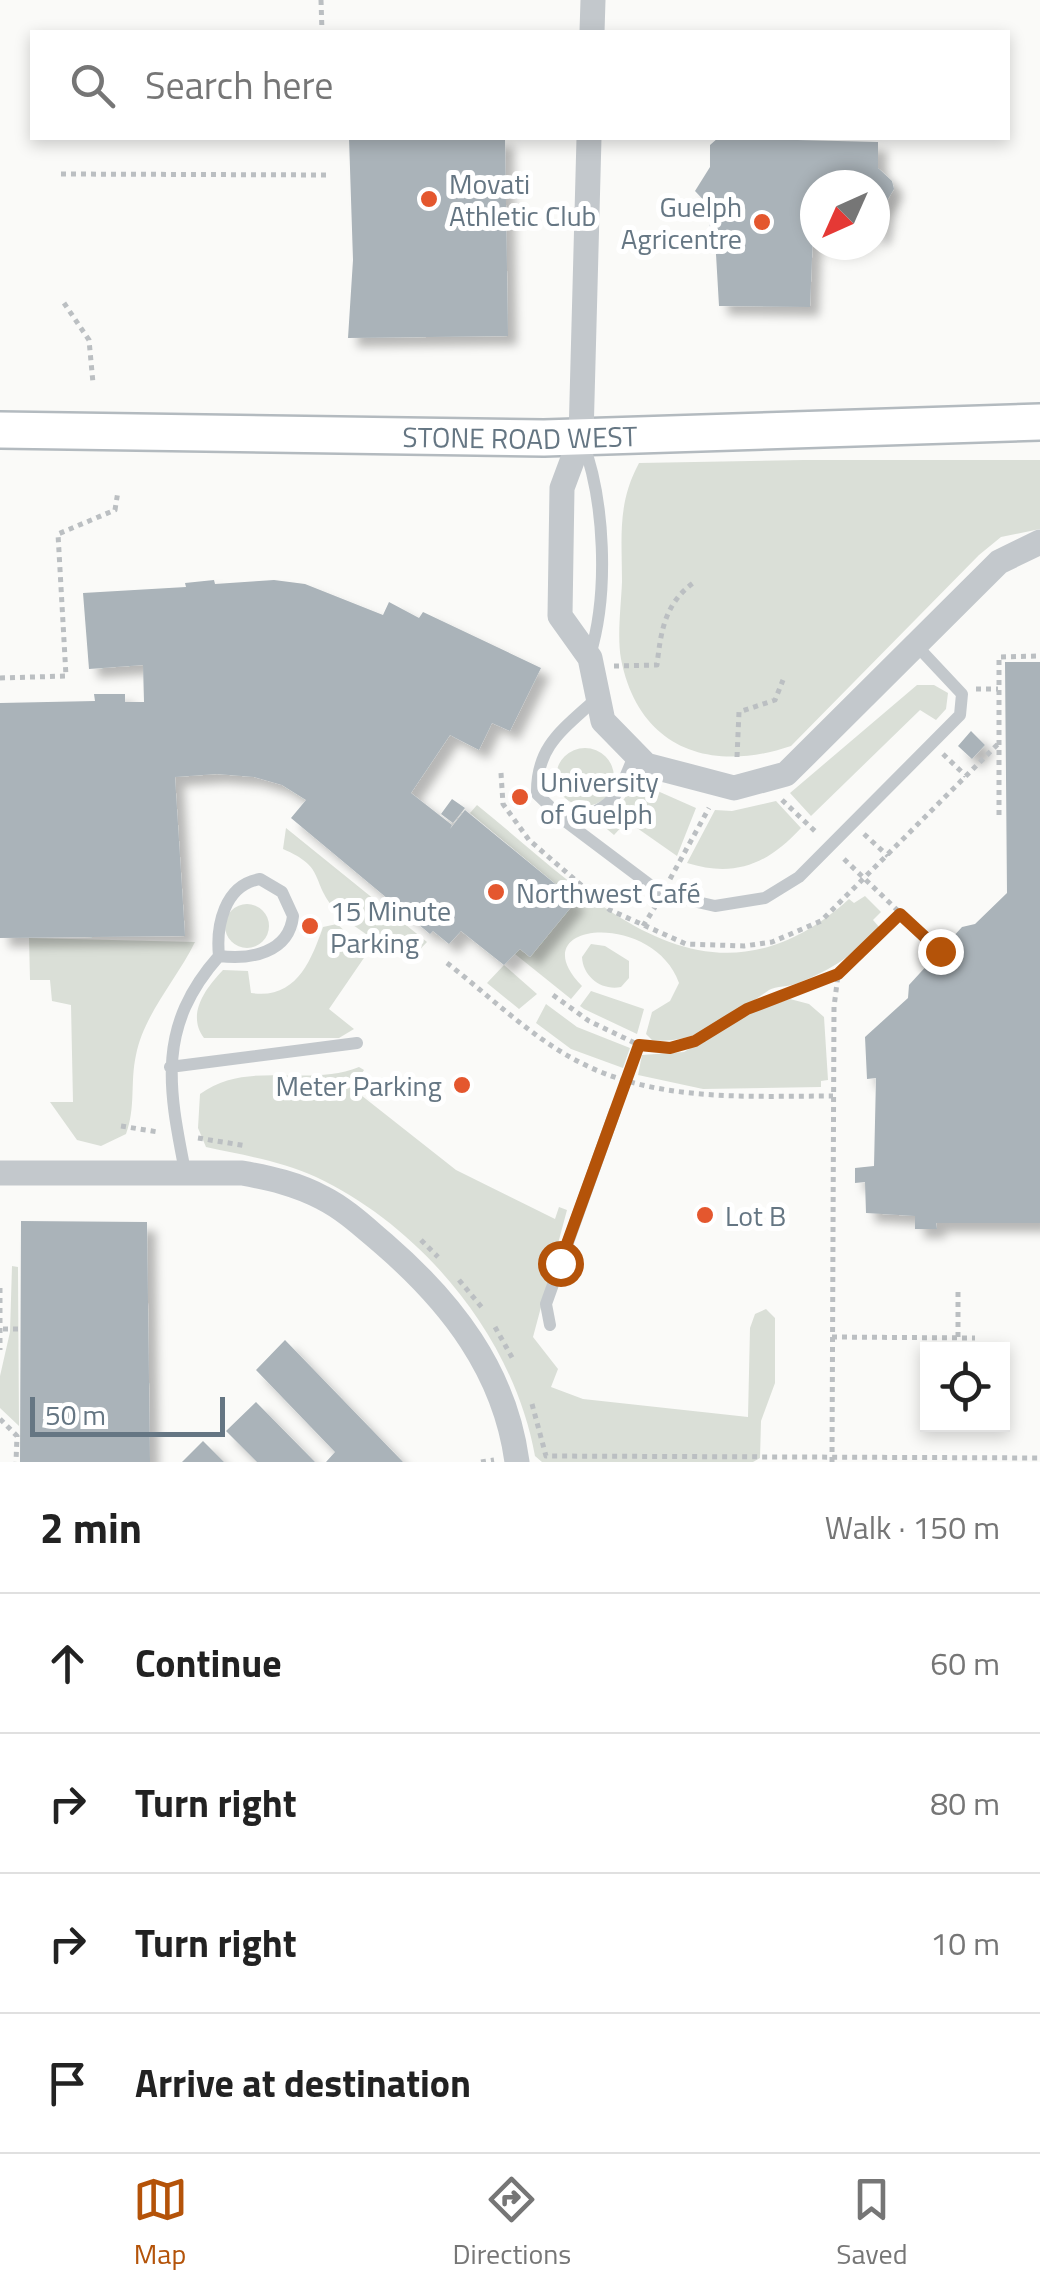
<!DOCTYPE html>
<html lang="en">
<head>
<meta charset="utf-8">
<style>
	:root { --surface:#fff; --page:#f6f6f6; --text:#222; --muted:#767676; --line:#e0e0e0; --accent:#b45309 }
	body { margin:0; font-family:"Titillium Web",sans-serif; background:var(--page); color:var(--text) }
	.controls { position:absolute; right:30px; bottom:30px; display:grid; overflow:hidden; border-radius:0px; box-shadow:0 5px 15px #0003 }
	.controls button { width:90px; height:90px; display:grid; place-items:center; padding:0; border:0; border-bottom:2px solid var(--line); background:var(--surface); color:var(--text); font:50px sans-serif }
	.compass { position:absolute; left:800px; top:170px; width:90px; height:90px; border-radius:50%; background:var(--surface); box-shadow:0 5px 15px #0003; rotate:225deg }
	.scale { position:absolute; left:30px; bottom:25px; width:195px; box-sizing:border-box; padding-left:10px; border:5px solid #657683; border-top:0; font-size:28px; line-height:35px; white-space:nowrap; color:#657683; -webkit-text-stroke:8px #fff; paint-order:stroke }
	.stop { position:absolute; width:30px; height:30px; margin:-22px; border:8px solid #b45309; border-radius:50%; background:#fff }
	.stop.end { background:#b45309; border-color:#fff; box-shadow:0 2px 10px #0008 }
	.list { margin:0; padding:0; list-style:none }
	h2 { display:flex; justify-content:space-between; align-items:center; height:130px; margin:0; padding:0 40px; font-size:42px }
	h2 small { font-size:32px; font-weight:400; color:var(--muted) }
	.list li { display:grid; grid-template-columns:65px 1fr auto; gap:30px; align-items:center; box-sizing:border-box; height:140px; padding:0 40px; border-top:2px solid var(--line) }
	.list b { display:block; font-size:38px; white-space:nowrap }
	.list em { font-size:32px; font-style:normal; color:var(--muted) }
	.icon { flex:none; width:55px; height:55px; fill:none; stroke:currentColor; stroke-width:2; stroke-linecap:round; stroke-linejoin:round }
	.map { position:relative; flex:none; width:1040px; height:1462px; overflow:hidden }
	.search { position:absolute; background:var(--surface); box-shadow:0 5px 15px #0003; left:30px; right:30px; top:30px; height:110px; display:flex; align-items:center; gap:25px; box-sizing:border-box; padding:0 35px; border-radius:0px; color:var(--muted); font-size:38px }
	.sheet { height:690px; background:var(--surface) }
	nav { display:flex; justify-content:space-around; align-items:center; box-sizing:border-box; height:140px; border-top:2px solid var(--line); background:var(--surface); font-size:28px; color:var(--muted) }
	nav a { display:grid; justify-items:center; gap:5px }
	nav .on { color:var(--accent) }
	.map>svg:first-child { display:block }
</style>
</head>
<body>
<div class="map">
<svg width="1040" height="1462" viewBox="0 0 1040 1462">
	<defs>
		<filter id="shadow"><feDropShadow dx="9" dy="9" stdDeviation="5" flood-color="#0004"/></filter>
	</defs>
	<rect width="100%" height="100%" fill="#fafaf8"/>
	<path fill="#dadfd7" d="M804 460H1040V529L1001 537 979 555 791 746C712 773 639 750 621 659 617 636 621 606 622 582 622 537 617 504 639 463Z
		M917 685H934L948 693 946 709 936 720 920 710 811 816 790 793Z
		M556 777a29 29 0 1 1 58 0a29 29 0 1 1-58 0Z
		M644 785 696 808 677 856 627 821 614 835 601 824C610 810 623 805 631 788Z
		M776 801 801 828C768 864 735 878 687 863L715 810 732 811Z
		M477 805C590 896 706 1028 849 899L854 903 865 896 881 912 873 920 880 928C854 954 832 970 798 983 789 987 776 986 769 990 735 1013 696 1046 652 1040L646 1034 652 1012 670 1001 679 983C653 910 518 921 582 986L571 999 515 954 520 949 530 957 576 901 470 813Z
		M286 828 427 942 408 962C388 947 347 925 332 906 311 879 325 867 283 849Z
		M225 926a22 22 0 1 1 44 0a22 22 0 1 1-44 0Z
		M337 924 368 952 329 1009 354 1029 339 1038H204C186 1014 206 988 223 970L248 971 251 993C296 1000 311 961 323 927Z
		M29 938 195 942C177 979 144 1014 136 1055 130 1082 136 1107 126 1134L101 1146 77 1140 50 1102H73L71 1005 52 1001 50 980H30Z
		M591 944 605 946 629 961V978L621 987C602 991 583 977 582 957Z
		M504 965 537 994 519 1009 487 983Z
		M591 991 644 1009 637 1034 584 1009 580 1006Z
		M790 999 809 1004 824 1017 828 1080 821 1081V1087L703 1089 638 1075 642 1055 684 1052 749 1012Z
		M546 1004 577 1027 630 1048 623 1068 571 1049 536 1023Z
		M359 1067 364 1070 352 1088 456 1170 555 1219 559 1207 567 1210 533 1337 558 1369 551 1387 583 1399 748 1417 750 1328 755 1314 766 1309 775 1318V1383L761 1421 760 1458 753 1462H542L535 1456C514 1339 424 1228 316 1177 281 1161 243 1155 206 1147L198 1128 200 1094C248 1059 307 1088 359 1067Z
		M12 1266 18 1267 19 1426 0 1408V1376L10 1332Z"/>
	<path fill="#aab3b9" filter="url(#shadow)" d="M349 138H505L508 336 348 338 353 260Z
		M718 138 878 142V168L892 181 894 189 882 209 881 235H875V185H815L810 307 719 306 715 237 709 236 711 208 695 191 710 167V145Z
		M214 580 215 584 274 580 305 584 383 615 389 602 419 618 423 612 541 668 510 731 492 723 479 750 450 735 411 793 452 825 450 829 465 810 576 901 530 957 520 949 504 965 461 931 449 944 433 931 430 934 291 818 306 800 282 785 254 777 217 774 175 777 185 936 0 938V703L95 701 94 694H125V702H144L143 665 89 669 83 593 186 587 185 583Z
		M1005 662H1040V1223H936L937 1229H915V1216L866 1213 865 1182 855 1183V1168L874 1166 876 1078 867 1079 865 1037 908 998 909 985 962 927 975 924 1007 893Z
		M971 731 985 745 972 759 958 746Z
		M452 799 465 808 453 823 441 814Z
		M21 1221 147 1222 150 1462H20Z
		M285 1340 403 1462H326L335 1452 256 1370Z
		M256 1402 315 1462H257L226 1431Z
		M203 1441 224 1462H182Z"/>
	<g fill="none" stroke-linecap="round" stroke-linejoin="round">
		<g stroke="#b3babf" stroke-width="40">
			<g id="secondary">
				<path id="s1" d="M0 430 544 438 1040 422"/>
			</g>
		</g>
		<path stroke="#bbbfc2" stroke-width="5" stroke-dasharray="5 5" stroke-linecap="butt" d="M321 0 322 32
			M61 174 330 175
			M64 303 89 340 93 383
			M614 666 657 665C661 630 665 602 696 581
			M0 678 66 676 58 534 115 510 118 491
			M976 689H998
			M943 754 966 776
			M737 757 739 712 775 700 783 680
			M501 773 503 804 529 840 610 910 686 944 744 946 772 942 821 921 999 743
			M782 800 818 834
			M999 815V657L1040 656
			M864 834 888 856
			M844 859 940 951
			M670 879 709 808
			M643 926 655 907
			M447 963C487 994 527 1033 570 1057 650 1103 744 1096 833 1096
			M553 995 589 1021 639 1045 670 1048 695 1041 779 995 838 975 900 913
			M621 1094 639 1045
			M121 1126 158 1132
			M198 1138 247 1146
			M421 1240 438 1257
			M459 1280 484 1310
			M0 1288V1350
			M495 1327 514 1361
			M3 1329H20
			M832 1337 975 1338
			M958 1337V1292
			M532 1404 546 1456 1040 1458
			M0 1419 17 1436 16 1462
			M481 1462 494 1460
			M832 1462 834 1007 838 975"/>
		<path stroke="#c3c8cc" stroke-width="12" d="M582 440C605 500 609 593 590 655
			M598 697C564 729 536 745 537 794L565 821C613 811 618 796 635 753
			M565 821 662 894 715 906 765 898 799 877 960 715 962 694 916 645
			M170 1067 357 1043
			M185 1171C168 1086 157 1026 219 956 250 960 289 953 293 916L282 892 260 879C224 885 216 926 219 956
			M550 1325 546 1304 615 1111"/>
		<path stroke="#c3c8cc" stroke-width="25" d="M592 32 593 0
			M589 138 581 437 562 488 560 616 590 658 603 721 646 765 734 788 786 774 999 562 1040 542
			M0 1173H242C270 1178 297 1184 323 1198 345 1209 365 1228 384 1244 451 1302 505 1371 517 1462"/>
		<use href="#secondary" stroke="#fff" stroke-width="35"/>
	</g>
	<g fill="none" stroke-linecap="round" stroke-linejoin="round">
		<path stroke="#b45309" stroke-width="12" d="M560 1263 639 1045 670 1048 695 1041 747 1009 838 974 900 914 940 951"/>
	</g>
	<g fill="#e4572e" stroke="#fff" stroke-width="4">
		<circle cx="429" cy="199" r="10"/>
		<circle cx="762" cy="222" r="10"/>
		<circle cx="520" cy="797" r="10"/>
		<circle cx="496" cy="892" r="10"/>
		<circle cx="310" cy="926" r="10"/>
		<circle cx="462" cy="1085" r="10"/>
		<circle cx="705" cy="1215" r="10"/>
	</g>
	<g text-anchor="middle" dominant-baseline="central" stroke-width="10" stroke-linejoin="round" paint-order="stroke">
		<g font-size="28" fill="#657683" stroke="#fff" text-anchor="start">
			<text x="449" y="183">Movati<tspan x="449" dy="32">Athletic Club</tspan></text>
			<text x="742" y="206" text-anchor="end">Guelph<tspan x="742" dy="32">Agricentre</tspan></text>
			<text x="540" y="781">University<tspan x="540" dy="32">of Guelph</tspan></text>
			<text x="516" y="892">Northwest Café</text>
			<text x="330" y="910">15 Minute<tspan x="330" dy="32">Parking</tspan></text>
			<text x="442" y="1085" text-anchor="end">Meter Parking</text>
			<text x="725" y="1215">Lot B</text>
		</g>
		<g font-size="28" fill="#657683" stroke="#fff">
			<text stroke="none"><textPath href="#s1" startOffset="520">STONE ROAD WEST</textPath></text>
		</g>
	</g>
</svg>
<div class="controls">
<button><svg class="icon" aria-label="locate" viewBox="0 0 24 24"><circle cx="12" cy="12" r="6"/><path d="M12 2v4M12 18v4M2 12h4M18 12h4"/></svg></button>
</div>
<svg class="compass" viewBox="-18 -18 36 36"><path d="M0-13l5 13h-10z" fill="#e53935"/><path d="M0 13l5-13h-10z" fill="#767676"/></svg>
<div class="scale">50 m</div>
<div class="stop" style="left:560px;top:1263px"></div>
<div class="stop end" style="left:940px;top:951px"></div>
<div class="search"><svg class="icon" aria-label="search" viewBox="0 0 24 24"><circle cx="10" cy="10" r="6"/><path d="M15 15l6 6"/></svg>Search here</div>
</div>
<section class="sheet">
<h2>2 min<small>Walk · 150 m</small></h2>
<ul class="list">
<li><svg class="icon" aria-label="ahead" viewBox="0 0 24 24"><path d="M12 20V5M6 11l6-6 6 6"/></svg><div><b>Continue</b></div><em>60 m</em></li>
<li><svg class="icon" aria-label="right" viewBox="0 0 24 24"><path d="M7 20v-9h11M14 6l5 5-5 5"/></svg><div><b>Turn right</b></div><em>80 m</em></li>
<li><svg class="icon" aria-label="right" viewBox="0 0 24 24"><path d="M7 20v-9h11M14 6l5 5-5 5"/></svg><div><b>Turn right</b></div><em>10 m</em></li>
<li><svg class="icon" aria-label="arrive" viewBox="0 0 24 24"><path d="M6 21V4h12l-3 4 3 4H6"/></svg><div><b>Arrive at destination</b></div></li>
</ul>
</section>
<nav>
<a class="on"><svg class="icon" aria-label="map" viewBox="0 0 24 24"><path d="M3 6l6-2 6 2 6-2v14l-6 2-6-2-6 2zM9 4v14M15 6v14"/></svg>Map</a>
<a><svg class="icon" aria-label="directions" viewBox="0 0 24 24"><path d="M12 3l9 9-9 9-9-9zM9 14v-3h6M13 9l2 2-2 2"/></svg>Directions</a>
<a><svg class="icon" aria-label="saved" viewBox="0 0 24 24"><path d="M7 4h10v16l-5-4-5 4z"/></svg>Saved</a>
</nav>
</body>
</html>
